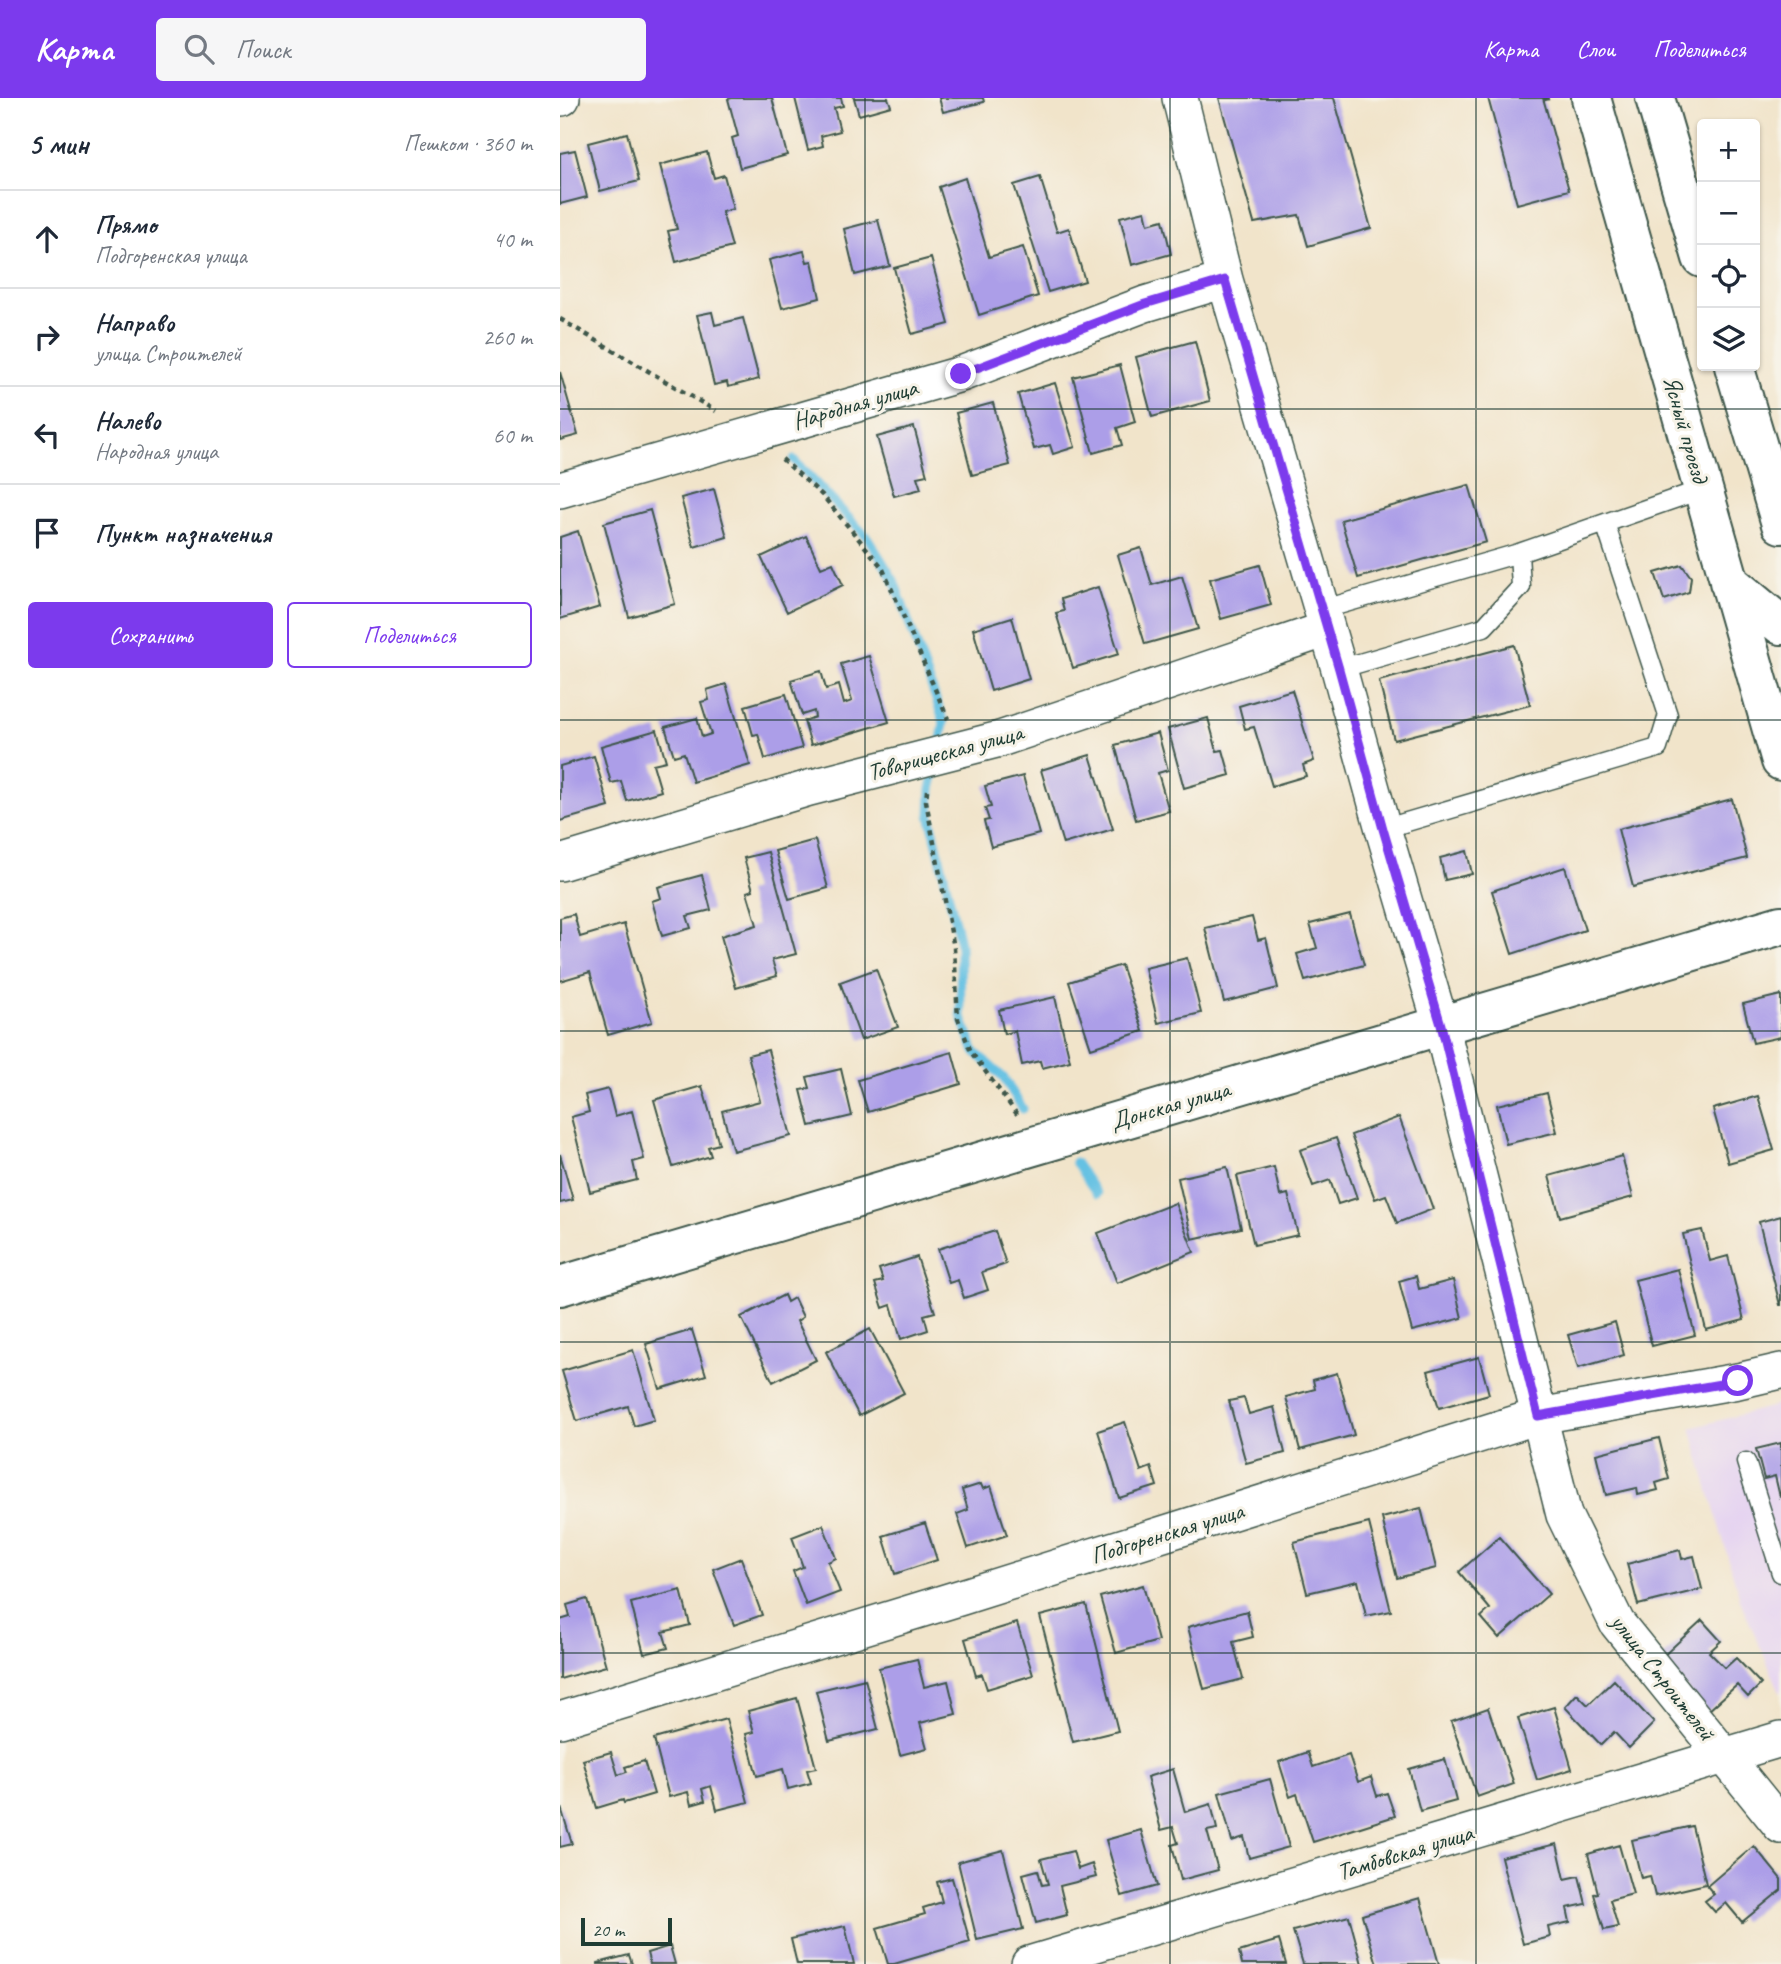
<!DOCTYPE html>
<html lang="ru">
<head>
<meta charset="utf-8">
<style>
	:root { --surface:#fff; --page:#f6f6f7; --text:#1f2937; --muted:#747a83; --line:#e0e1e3; --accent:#7c3aed }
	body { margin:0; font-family:Caveat,sans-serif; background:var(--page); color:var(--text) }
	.controls { position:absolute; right:21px; top:21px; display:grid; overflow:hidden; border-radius:7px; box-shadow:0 2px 5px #0004 }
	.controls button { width:63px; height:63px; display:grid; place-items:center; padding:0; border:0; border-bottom:2px solid var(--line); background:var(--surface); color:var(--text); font:35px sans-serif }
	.scale { position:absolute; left:21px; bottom:18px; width:91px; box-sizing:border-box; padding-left:7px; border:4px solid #1f3d34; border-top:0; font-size:19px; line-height:24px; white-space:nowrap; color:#1f3d34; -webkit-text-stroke:5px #f7f3e8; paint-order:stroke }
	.stop { position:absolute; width:21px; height:21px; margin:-16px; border:5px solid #7c3aed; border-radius:50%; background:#fff }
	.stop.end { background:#7c3aed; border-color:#fff; box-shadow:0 2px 7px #0008 }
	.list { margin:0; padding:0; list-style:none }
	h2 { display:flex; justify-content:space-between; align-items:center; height:91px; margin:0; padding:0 28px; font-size:30px }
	h2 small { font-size:23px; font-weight:400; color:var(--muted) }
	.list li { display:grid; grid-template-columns:46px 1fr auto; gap:21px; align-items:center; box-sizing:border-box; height:98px; padding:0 28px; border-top:2px solid var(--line) }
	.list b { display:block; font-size:26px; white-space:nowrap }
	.list p { margin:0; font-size:23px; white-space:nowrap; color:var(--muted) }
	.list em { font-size:23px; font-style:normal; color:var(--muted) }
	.actions { display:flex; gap:14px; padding:21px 28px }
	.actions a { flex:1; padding:16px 0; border:2px solid var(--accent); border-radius:7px; text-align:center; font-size:24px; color:var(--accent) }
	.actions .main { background:var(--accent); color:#fff }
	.icon { flex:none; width:38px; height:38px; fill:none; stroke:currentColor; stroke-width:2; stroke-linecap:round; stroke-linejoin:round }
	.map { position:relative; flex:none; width:1221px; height:1866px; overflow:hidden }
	header { display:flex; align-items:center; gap:42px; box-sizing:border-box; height:98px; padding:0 35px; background:var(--accent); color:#fff }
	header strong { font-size:33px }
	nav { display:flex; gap:38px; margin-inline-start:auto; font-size:24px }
	.search { width:490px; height:63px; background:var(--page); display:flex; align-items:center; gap:18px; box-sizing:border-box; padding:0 24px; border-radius:7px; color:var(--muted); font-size:26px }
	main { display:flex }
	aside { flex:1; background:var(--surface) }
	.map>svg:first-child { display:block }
</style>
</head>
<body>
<header>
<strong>Карта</strong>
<div class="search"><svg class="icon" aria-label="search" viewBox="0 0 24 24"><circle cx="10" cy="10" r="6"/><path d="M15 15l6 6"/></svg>Поиск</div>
<nav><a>Карта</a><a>Слои</a><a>Поделиться</a></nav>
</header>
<main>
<aside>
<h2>5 мин<small>Пешком · 360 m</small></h2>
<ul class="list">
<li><svg class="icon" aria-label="ahead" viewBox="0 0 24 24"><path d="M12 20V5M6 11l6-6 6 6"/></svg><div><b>Прямо</b><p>Подгоренская улица</p></div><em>40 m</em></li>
<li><svg class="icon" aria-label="right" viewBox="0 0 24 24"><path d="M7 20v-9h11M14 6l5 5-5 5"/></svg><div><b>Направо</b><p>улица Строителей</p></div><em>260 m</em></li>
<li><svg class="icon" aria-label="left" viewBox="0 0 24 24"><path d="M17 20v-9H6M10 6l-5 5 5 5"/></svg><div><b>Налево</b><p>Народная улица</p></div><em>60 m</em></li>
<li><svg class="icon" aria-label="arrive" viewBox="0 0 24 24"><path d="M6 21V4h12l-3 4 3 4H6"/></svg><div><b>Пункт назначения</b></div></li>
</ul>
<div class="actions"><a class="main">Сохранить</a><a>Поделиться</a></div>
</aside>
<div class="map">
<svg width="1221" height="1866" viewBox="0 0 1221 1866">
	<rect width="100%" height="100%" fill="#f7f3e8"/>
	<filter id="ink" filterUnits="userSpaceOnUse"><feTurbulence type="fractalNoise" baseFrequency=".0143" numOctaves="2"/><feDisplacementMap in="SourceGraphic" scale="14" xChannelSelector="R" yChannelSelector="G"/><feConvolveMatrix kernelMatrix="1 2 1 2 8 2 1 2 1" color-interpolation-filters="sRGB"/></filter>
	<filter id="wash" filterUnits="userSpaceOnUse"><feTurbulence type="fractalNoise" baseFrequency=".00686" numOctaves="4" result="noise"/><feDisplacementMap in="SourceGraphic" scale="28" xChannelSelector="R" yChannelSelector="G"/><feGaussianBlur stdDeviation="1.57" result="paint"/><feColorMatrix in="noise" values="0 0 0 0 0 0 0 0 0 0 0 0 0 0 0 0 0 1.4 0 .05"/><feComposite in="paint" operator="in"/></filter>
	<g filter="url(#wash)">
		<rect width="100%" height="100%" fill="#f1e4ca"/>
		<path fill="#e5d3f1" d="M1221 1306V1596L1181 1505 1131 1330Z"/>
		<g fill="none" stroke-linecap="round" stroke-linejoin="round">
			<path stroke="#65c1e3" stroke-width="9" d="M234 362 308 440 334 482 384 624 380 649
				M377 666 371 691 370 717 400 845 401 917 415 954 443 979 463 1011
				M515 1064 537 1096"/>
		</g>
		<g id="blocks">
			<path fill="#ac9ee8" d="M172 0H212L227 57 180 70 172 40 178 38 168 1Z
				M235 0H281L283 8 274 10 280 33 261 38 263 48 248 52Z
				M294 0H328L331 8 299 17Z
				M379 0H423L424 4 383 14Z
				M659 0H774L811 130 748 148 739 117 694 125Z
				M928 0H983L1009 92 957 106Z
				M67 35 79 83 40 93 28 45Z
				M15 52 27 99 0 106V55Z
				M147 54 154 80 164 77 173 111 162 114 172 149 116 164 108 133 117 131 100 67Z
				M480 79 497 134 509 130 525 183 488 194 454 87Z
				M405 80 429 159 463 149 478 198 419 217 379 89Z
				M585 113 588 126 603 122 611 156 572 167 560 119Z
				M318 122 330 168 295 177 284 131Z
				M244 153 247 164 252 163 260 200 222 210 209 162Z
				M371 160 389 226 352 236 334 170Z
				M152 214 155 227 183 220 199 281 168 289 167 284 154 287 137 217Z
				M635 243 650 303 592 319 576 259Z
				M560 267 575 324 557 330 562 347 533 355 513 279Z
				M0 274 18 337 0 342Z
				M495 285 515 349 493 356 490 347 474 351 458 296Z
				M433 305 450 367 412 377 396 315Z
				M354 329 367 377 357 379 361 391 334 398 317 339Z
				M909 387 926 444 798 480 781 422Z
				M154 391 167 439 134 449 121 400Z
				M90 412 115 506 69 519 44 425Z
				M18 433 40 509 0 521V439Z
				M246 438 261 470 273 465 283 487 227 514 201 459Z
				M581 450 592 487 622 478 638 531 585 546 558 457Z
				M700 467 711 507 661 521 650 481Z
				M1122 467 1131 479 1129 494 1104 502 1095 475Z
				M538 489 559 556 513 570 496 515 504 513 501 501Z
				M452 519 469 581 431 593 413 531Z
				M954 547 970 607 834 642 819 583Z
				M309 558 329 624 251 647 244 623 255 619 254 613 242 617 231 582 261 573 266 591 279 587 284 606 292 603 281 566Z
				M166 586 190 667 133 684 124 655 114 658 105 629 137 620 142 639 151 636 141 604 149 602 147 592Z
				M732 592 754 663 743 667 746 678 712 688 694 629 685 631 679 608Z
				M226 596 242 650 205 661 198 636 193 637 185 608Z
				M648 620 657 653 663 652 670 677 624 690 608 631Z
				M97 632 106 663 93 666 101 693 67 703 61 683 51 685 41 648Z
				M598 635 608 672 598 675 609 713 576 722 555 647Z
				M530 657 553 731 503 746 481 672Z
				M34 658 49 709 0 723V668Z
				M463 678 479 736 431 749 424 723 429 722 425 710 431 709 425 688Z
				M1172 701 1187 760 1073 789 1058 731Z
				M255 742 268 790 229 801 215 753Z
				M907 753 912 776 885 782 880 760Z
				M208 754 236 856 212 862 217 878 176 890 161 838 197 827 187 794 193 792 184 760Z
				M1005 769 1025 832 952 856 932 793Z
				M142 777 151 812 127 818 131 830 102 838 92 803 101 800 98 789Z
				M14 816 20 839 64 826 92 924 48 937 30 874 0 883V820Z
				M790 816 804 867 745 883 737 856 757 850 750 826Z
				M692 819 698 842 706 840 718 890 664 904 645 830Z
				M627 860 641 915 598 925 585 870Z
				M561 867 583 933 531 950 509 884Z
				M316 871 338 929 301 942 280 884Z
				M1221 897V939L1193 945 1183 906Z
				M495 899 510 963 482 970 480 963 462 967 455 933 444 936 439 912Z
				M208 952 231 1038 173 1053 162 1013 200 1003 188 957Z
				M392 954 401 986 308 1014 298 982Z
				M281 971 292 1018 250 1028 241 992 250 990 247 979Z
				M142 988 159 1046 148 1049 151 1058 113 1069 94 1002Z
				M48 991 55 1018 72 1013 84 1061 73 1064 77 1082 30 1094 11 1019 29 1014 25 997Z
				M987 995 997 1034 946 1046 937 1007Z
				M1198 998 1214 1052 1168 1065 1153 1011Z
				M839 1019 873 1111 837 1125 826 1097 815 1101 791 1037Z
				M776 1040 797 1100 778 1106 770 1082 753 1088 740 1052Z
				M0 1056 13 1102 0 1105Z
				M1062 1058 1073 1099 1000 1119 989 1078Z
				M667 1069 681 1130 632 1141 618 1080Z
				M714 1069 720 1098 728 1096 738 1137 694 1147 677 1078Z
				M615 1105 634 1154 557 1185 538 1135Z
				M1221 1118V1207H1220L1199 1124Z
				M1142 1132 1150 1163 1168 1158 1184 1222 1146 1232 1123 1136Z
				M435 1133 446 1166 422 1174 428 1192 404 1200 398 1182 389 1185 378 1151Z
				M357 1159 375 1214 364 1217 368 1232 341 1241 331 1207 323 1210 315 1185 323 1183 319 1171Z
				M1118 1171 1135 1237 1092 1248 1075 1182Z
				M856 1178 859 1191 893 1182 902 1220 852 1233 839 1183Z
				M224 1197 227 1204 234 1200 243 1219 237 1223 256 1262 213 1284 181 1219Z
				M1055 1224 1064 1257 1018 1270 1008 1237Z
				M310 1231 344 1295 299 1318 266 1254Z
				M132 1232 146 1277 100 1291 86 1246Z
				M73 1252 94 1322 74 1328 68 1308 17 1323 2 1273Z
				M919 1259 929 1296 879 1310 868 1273Z
				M777 1275 794 1337 740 1352 726 1299 755 1291 753 1282Z
				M684 1300 689 1316 714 1309 725 1355 686 1365 669 1303Z
				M565 1324 581 1373 591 1369 597 1388 559 1400 538 1333Z
				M1099 1340 1109 1381 1096 1385 1098 1392 1078 1397 1077 1390 1046 1397 1036 1356Z
				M1221 1345V1398L1220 1399 1215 1378 1204 1381 1196 1351Z
				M421 1386 423 1391 431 1388 447 1437 408 1450 397 1416 408 1412 402 1392Z
				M861 1410 876 1470 837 1480 822 1420Z
				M365 1425 377 1462 335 1476 323 1438Z
				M809 1425 831 1513 806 1518 798 1483 747 1495 734 1444Z
				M263 1427 276 1460 268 1464 280 1494 246 1507 233 1473 243 1469 232 1439Z
				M939 1439 989 1496 939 1540 921 1519 930 1511 899 1474Z
				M1120 1452 1122 1461 1134 1458 1142 1491 1078 1507 1067 1466Z
				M181 1460 202 1517 174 1527 153 1471Z
				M583 1487 598 1543 556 1555 540 1499Z
				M121 1492 130 1527 103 1534 108 1550 84 1556 71 1505Z
				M27 1501 46 1568 0 1581V1522L10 1519 7 1507Z
				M526 1506 558 1633 513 1644 480 1518Z
				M687 1513 693 1539 673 1544 683 1581 644 1591 628 1529Z
				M1142 1522 1161 1543 1149 1554 1165 1570 1176 1560 1201 1586 1188 1599 1177 1587 1148 1613 1100 1561Z
				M457 1525 473 1577 427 1591 422 1576 416 1578 405 1541Z
				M357 1561 364 1589 388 1583 396 1616 360 1625 367 1650 340 1657 319 1570Z
				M305 1581 318 1631 269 1643 256 1593Z
				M1054 1582 1094 1625 1069 1650 1054 1634 1041 1647 1005 1609 1017 1596 1028 1607Z
				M237 1600 256 1670 247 1672 251 1685 228 1691 223 1671 197 1678 186 1636 194 1634 188 1613Z
				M994 1609 1012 1671 977 1682 958 1620Z
				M928 1610 954 1686 917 1699 891 1623Z
				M166 1621 188 1704 157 1712 151 1688 142 1691 145 1703 131 1707 128 1694 109 1699 94 1641Z
				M51 1654 58 1677 67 1674 65 1669 84 1663 94 1696 64 1705 63 1702 37 1710 23 1662Z
				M748 1654 753 1669 789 1657 798 1684 811 1679 817 1698 827 1695 835 1718 753 1744 737 1696 730 1699 719 1664Z
				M885 1661 896 1703 860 1713 849 1671Z
				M613 1671 625 1714 651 1706 657 1731 647 1733 658 1772 621 1782 612 1747 618 1745 613 1729 601 1732 587 1679Z
				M710 1681 729 1749 689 1760 684 1739 672 1743 659 1695Z
				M0 1706 12 1746 0 1749Z
				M1132 1728 1146 1786 1095 1798 1090 1778 1081 1780 1072 1742Z
				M581 1732 597 1788 562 1798 546 1742Z
				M997 1746 1005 1781 1019 1778 1026 1806 1007 1810 1010 1824 988 1829 990 1839 963 1846 941 1759Z
				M1059 1747 1073 1796 1050 1802 1058 1829 1044 1832 1034 1796 1038 1795 1028 1756Z
				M1194 1748 1221 1781V1792L1182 1824 1166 1805 1155 1814 1145 1803 1154 1796 1147 1788Z
				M443 1752 463 1831 417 1842 398 1764Z
				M513 1753 518 1771 532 1766 536 1779 500 1788 507 1817 476 1825 463 1776 478 1772 482 1787 488 1786 481 1761Z
				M392 1780 410 1844 334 1866H328L317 1830 365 1816 363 1810 382 1804 377 1784Z
				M860 1800 879 1866H817L802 1817Z
				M789 1818 802 1866H743L733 1833Z
				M285 1828 294 1866H237L231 1841Z
				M719 1842 726 1866H682L679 1854Z
				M110 1848 115 1866H90L87 1855Z
				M69 1857 72 1866H38V1865Z"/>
		</g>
	</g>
	<g filter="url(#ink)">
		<use href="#blocks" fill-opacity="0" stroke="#3e564a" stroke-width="2"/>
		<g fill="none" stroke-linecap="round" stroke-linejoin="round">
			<g stroke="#3e564a" stroke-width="21">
				<path id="lane" d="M761 512 959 455 1143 391
					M779 571 924 529 961 489 959 455
					M823 731 1098 650 1108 617 1045 425
					M1186 1364 1221 1475"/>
			</g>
			<g stroke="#3e564a" stroke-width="38">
				<path id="street" d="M0 0H2
					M620 0 665 182 779 571 823 731 881 927 1004 1417 1057 1525 1221 1728
					M0 392 401 276 585 206 665 182
					M0 765 249 690 440 641 767 531
					M0 1622 402 1499 979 1318 1178 1283 1221 1273
					M469 1866 1221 1641"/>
			</g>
			<g stroke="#3e564a" stroke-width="42">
				<path id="secondary" d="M1031 0 1221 663
					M1095 0 1142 160
					M1174 268 1221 426
					M1169 484 1221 527
					M0 1188 1221 827"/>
			</g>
			<path stroke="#3e564a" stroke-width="4.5" stroke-dasharray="5 5" stroke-linecap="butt" d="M984 1 989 0
				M0 221 156 313
				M222 361 262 397 322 469 388 621
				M367 692 366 703 394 850 398 921 411 954 459 1019"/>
			<use href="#lane" stroke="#fff" stroke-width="18"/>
			<use href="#street" stroke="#fff" stroke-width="35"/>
			<use href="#secondary" stroke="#fff" stroke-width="38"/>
		</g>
	</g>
	<g fill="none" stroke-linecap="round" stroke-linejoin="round" filter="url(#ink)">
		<path stroke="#7c3aed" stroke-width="9" d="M401 276 585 206 665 182 779 571 823 731 881 927 978 1318 1178 1283"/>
	</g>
	<path fill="none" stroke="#1f3d34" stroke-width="2" stroke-opacity="0.55" d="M305 0V1866M610 0V1866M916 0V1866M0 311H1221M0 622H1221M0 933H1221M0 1244H1221M0 1555H1221"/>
	<g text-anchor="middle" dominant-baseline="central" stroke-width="6" stroke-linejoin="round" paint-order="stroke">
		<g font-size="24" fill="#1f3d34" stroke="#f7f3e8">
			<text transform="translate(295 306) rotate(-16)">Народная улица</text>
			<text transform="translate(1126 331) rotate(74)">Ясный проезд</text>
			<text transform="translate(385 654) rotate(-15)">Товарищеская улица</text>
			<text transform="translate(610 1007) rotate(-16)">Донская улица</text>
			<text transform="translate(607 1435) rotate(-17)">Подгоренская улица</text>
			<text transform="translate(1103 1579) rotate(52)">улица Строителей</text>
			<text transform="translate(845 1754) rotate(-17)">Тамбовская улица</text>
		</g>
	</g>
</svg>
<div class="controls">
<button>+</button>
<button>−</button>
<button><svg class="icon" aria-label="locate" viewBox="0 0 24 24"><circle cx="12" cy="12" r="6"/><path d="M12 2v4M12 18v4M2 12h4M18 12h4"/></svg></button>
<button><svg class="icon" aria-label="layers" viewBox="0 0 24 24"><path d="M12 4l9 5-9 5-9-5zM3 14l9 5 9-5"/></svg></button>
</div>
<div class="scale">20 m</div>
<div class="stop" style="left:1178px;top:1283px"></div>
<div class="stop end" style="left:401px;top:276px"></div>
</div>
</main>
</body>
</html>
